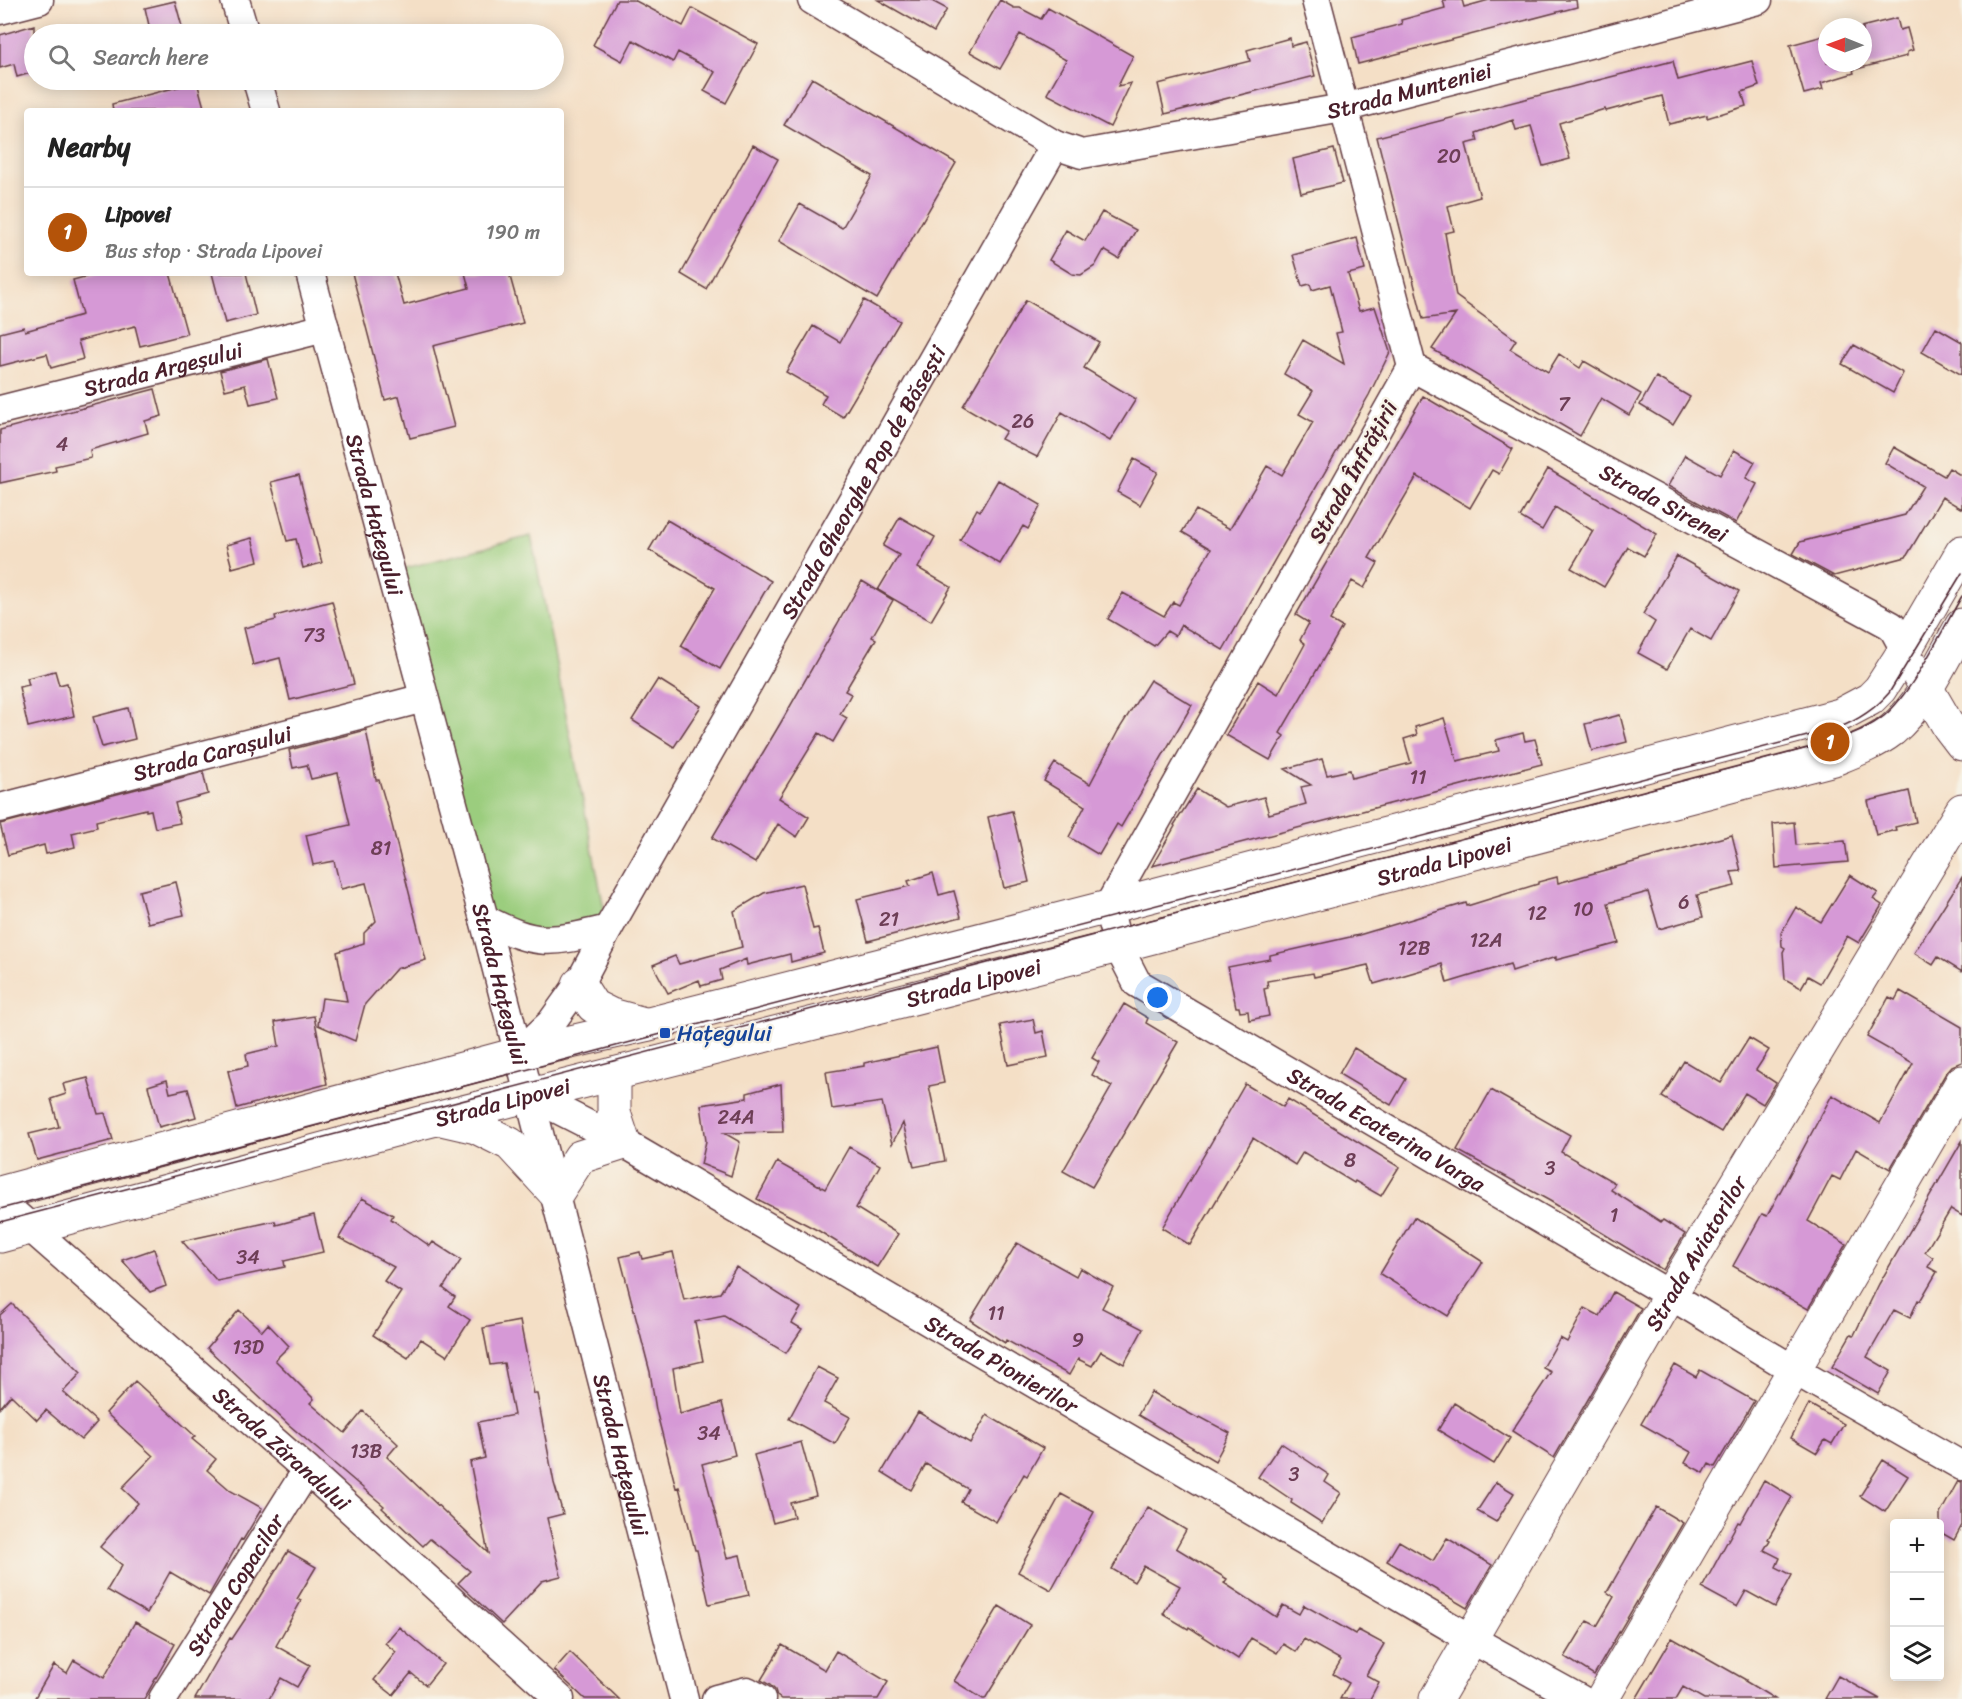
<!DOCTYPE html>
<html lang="en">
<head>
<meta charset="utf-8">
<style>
	:root { --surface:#fff; --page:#f2f2f2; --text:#222; --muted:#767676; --line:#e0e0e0; --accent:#b45309 }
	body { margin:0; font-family:Sriracha,sans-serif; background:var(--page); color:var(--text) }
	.controls { position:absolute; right:18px; bottom:18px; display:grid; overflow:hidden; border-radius:6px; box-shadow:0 3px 15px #0003 }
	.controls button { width:54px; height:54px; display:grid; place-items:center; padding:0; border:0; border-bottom:2px solid var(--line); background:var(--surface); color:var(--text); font:30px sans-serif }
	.compass { position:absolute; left:1818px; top:18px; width:54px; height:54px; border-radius:50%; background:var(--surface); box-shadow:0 3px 15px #0003; rotate:271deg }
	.you { position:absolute; left:1158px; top:998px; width:21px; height:21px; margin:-15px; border:4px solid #fff; border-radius:50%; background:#1a73e8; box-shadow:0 0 0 9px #1a73e833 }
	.badge { display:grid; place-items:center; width:39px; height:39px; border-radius:50%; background:var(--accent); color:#fff; font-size:20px; font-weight:700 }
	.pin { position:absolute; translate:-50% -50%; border:3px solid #fff; box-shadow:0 2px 6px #0006 }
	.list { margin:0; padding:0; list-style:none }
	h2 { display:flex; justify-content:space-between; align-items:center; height:78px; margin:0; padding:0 24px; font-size:26px }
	h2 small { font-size:20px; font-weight:400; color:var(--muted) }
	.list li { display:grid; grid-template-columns:39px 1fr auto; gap:18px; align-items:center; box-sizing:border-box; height:90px; padding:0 24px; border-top:2px solid var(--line) }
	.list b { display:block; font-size:22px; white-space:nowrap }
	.list p { margin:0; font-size:20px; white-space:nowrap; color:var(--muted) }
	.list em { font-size:20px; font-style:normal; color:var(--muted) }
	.icon { flex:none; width:33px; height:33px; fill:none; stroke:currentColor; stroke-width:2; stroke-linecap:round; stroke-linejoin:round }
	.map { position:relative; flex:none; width:1962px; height:1699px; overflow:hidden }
	.search { position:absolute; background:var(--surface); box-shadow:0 3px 15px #0003; left:24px; top:24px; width:540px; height:66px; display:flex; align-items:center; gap:15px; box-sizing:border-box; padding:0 21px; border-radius:33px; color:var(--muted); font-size:22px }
	.panel { position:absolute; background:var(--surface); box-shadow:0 3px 15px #0003; left:24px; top:108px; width:540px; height:168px; border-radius:6px }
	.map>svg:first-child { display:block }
</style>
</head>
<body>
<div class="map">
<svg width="1962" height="1699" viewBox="0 0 1962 1699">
	<rect width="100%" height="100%" fill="#f7f3e8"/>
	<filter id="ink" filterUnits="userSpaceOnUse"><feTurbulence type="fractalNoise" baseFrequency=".0167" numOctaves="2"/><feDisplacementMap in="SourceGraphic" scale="12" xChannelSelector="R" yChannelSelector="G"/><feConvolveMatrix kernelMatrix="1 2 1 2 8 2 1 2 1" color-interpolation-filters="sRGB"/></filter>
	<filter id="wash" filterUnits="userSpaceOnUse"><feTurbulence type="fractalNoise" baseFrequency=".008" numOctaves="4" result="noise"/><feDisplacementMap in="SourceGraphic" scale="24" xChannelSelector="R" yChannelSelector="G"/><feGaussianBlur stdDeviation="1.35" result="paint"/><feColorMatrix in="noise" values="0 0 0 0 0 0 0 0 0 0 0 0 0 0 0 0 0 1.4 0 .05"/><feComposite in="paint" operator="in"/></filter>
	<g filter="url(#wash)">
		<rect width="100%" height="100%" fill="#f4dfc6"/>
		<path fill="#9bcd7e" stroke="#727654" stroke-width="1.5" d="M531 536 608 929 561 940 484 919 390 572Z"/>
		<g id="blocks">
			<path fill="#d699d6" d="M617 0H634L683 26 692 8 758 44 726 103 704 91 715 72 678 52 673 62 633 40 622 61 593 45Z
				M878 0H930L947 9 934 32Z
				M1000 0 1014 8H1020L1041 19 1048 8 1133 56 1118 86 1131 83 1110 127 1047 94 1066 60 1020 34 1000 69 970 52Z
				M1443 0H1462L1464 7 1489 0H1576L1577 7 1358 64 1352 37 1402 24 1401 20 1445 8Z
				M175 1 184 34H151L145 8Z
				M1897 18 1900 30 1907 28 1913 50 1907 52V56L1853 70 1854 73 1821 83 1823 89 1804 94 1790 45 1827 35V63H1863V27H1861Z
				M34 25V72L17 77 14 64 0 68V35Z
				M1290 38 1291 46 1306 42 1315 76 1165 114 1158 84 1250 61 1247 50Z
				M1673 61 1678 80 1752 61 1759 86 1742 92 1746 106 1707 118V115L1669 124 1662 96 1606 111 1605 109 1559 123 1570 159 1543 166 1531 126 1516 130 1513 120 1476 133 1478 141 1466 144 1480 197 1448 206 1454 231 1445 233 1456 296 1516 340 1510 349 1548 372 1559 354 1580 368 1584 361 1641 394 1629 415 1601 398 1580 436 1432 349 1456 314 1423 319 1377 137Z
				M812 78 956 163 877 299 779 241 800 204 842 228 872 176 784 125Z
				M197 82 205 111H113L112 104Z
				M753 145 778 159 706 289 681 274Z
				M1334 149 1343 183 1301 193 1293 159Z
				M1102 212 1136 230 1119 259 1104 250 1095 266 1081 275 1072 274 1049 260 1066 230 1085 241Z
				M1357 238 1365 270 1348 274 1359 311 1375 307 1390 352 1369 395 1223 650 1181 625 1175 636 1167 631 1154 646 1108 619 1123 593 1164 616 1173 602 1179 605 1211 549 1182 532 1196 510 1230 529 1267 466 1282 475 1313 422 1299 414 1313 391 1284 374 1303 340 1344 364 1336 333 1342 332 1330 285 1312 290 1310 284 1302 286 1293 255Z
				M99 273H170L187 334 140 346 135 326 78 341 83 359 51 368 47 354 0 366V333L24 327 25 331 82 315 73 280Z
				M212 273H246L256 315 225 323Z
				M352 273H395L404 305 469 288 465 273H509L523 323 433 346 454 427 410 438 399 396 385 400Z
				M864 300 900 321 843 417 821 404 826 395 786 372 813 326 840 342Z
				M1026 300 1099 342 1084 368 1136 399 1110 441 1062 412 1037 457 1001 439 1006 431 963 406Z
				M1936 327 1962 342V375L1922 352Z
				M1854 345 1903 373 1893 393 1842 364Z
				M268 359 278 398 250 404 245 385 225 390 220 371Z
				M1656 377 1690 397 1673 425 1640 405Z
				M155 389 162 416 145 421 148 433 90 450 91 458 55 466 56 471 0 483V430Z
				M1423 396 1513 449 1499 474 1492 470 1470 508 1417 476 1369 558 1378 563 1364 588 1352 581 1330 620 1342 627 1280 733 1284 736 1270 760 1226 735 1258 681 1278 694 1305 644 1300 640 1309 623 1296 615Z
				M1894 447 1944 476 1949 468 1962 476V509L1942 497 1906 557 1834 576 1793 554 1800 542 1905 515 1923 486 1885 463Z
				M1734 450 1755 462 1746 478 1757 484 1736 523 1668 486 1685 455 1720 475Z
				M1134 459 1158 472 1140 505 1117 492Z
				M1548 469 1657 534 1644 556 1628 547 1604 587 1571 568 1593 531 1555 507 1542 530 1520 517Z
				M299 475 322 563 303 568 296 539 287 541 271 482Z
				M998 480 1041 505 1028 529 1023 526 1000 564 960 540 977 509 980 511Z
				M900 517 935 537 918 568 951 587 931 621 878 590 899 555 883 546Z
				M667 520 771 581 720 669 681 646 715 588 649 550Z
				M252 538 258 561 232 568 226 545Z
				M1677 556 1739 591 1711 641 1690 629 1667 669 1638 653 1655 622 1643 614Z
				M862 581 893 600 872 637 876 639 845 691 851 694 840 714 847 718 833 742 819 733 779 798 809 817 797 837 778 824 755 863 712 838 780 724Z
				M332 601 354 684 290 700 280 658 253 665 244 628 276 620 275 616Z
				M55 671 59 685 67 683 74 716 28 727 19 687 29 685 27 678Z
				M658 679 701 706 674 747 632 720Z
				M1150 680 1192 705 1121 827 1117 824 1099 855 1069 837 1085 806 1044 781 1055 763 1090 784 1118 731Z
				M128 708 135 739 102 747 93 717Z
				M1620 715 1627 742 1592 751 1585 724Z
				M1444 718 1457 761 1499 751 1496 740 1523 733 1525 741 1535 739 1542 764 1152 866 1175 826 1174 825 1197 789 1226 807 1264 797 1269 814 1306 804 1301 787 1311 785 1285 769 1322 759 1327 775 1350 770 1352 778 1411 763 1404 739 1417 735 1415 727Z
				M366 730 376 780H379L390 817 426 960 396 969 365 1004 355 1041 318 1025 322 998 347 1001 337 952 364 943V933L376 921 366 883 341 889 334 861 313 865 306 835 350 825 338 773 311 779 307 765 293 768 289 750Z
				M203 772 208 794 175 803 180 823 155 828 151 810 146 811V809L96 821 97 827 72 833 75 847 46 854 44 845 8 855 0 824Z
				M1909 791 1916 822 1895 827 1896 830 1876 835 1868 801Z
				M1012 811 1029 882 1004 888 988 817Z
				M1794 822 1796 845 1845 841 1848 862 1776 868 1773 824Z
				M1732 835 1741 871 1731 872 1735 886 1697 895 1703 917 1659 929 1648 892 1608 903 1619 943 1579 954 1556 960V957L1512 971 1510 964 1447 983 1442 964 1374 984 1368 965 1314 977 1313 973 1267 981 1268 988 1264 989 1269 1016 1249 1020 1248 1011 1240 1012 1239 1007H1236L1228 967 1270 959V955L1359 935 1466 903 1467 906 1538 884V882L1557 877 1558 883Z
				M933 873 939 895 954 891 961 917 868 941 857 899 910 886 908 881Z
				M1850 875 1878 893 1873 899 1882 905 1859 943 1847 936 1820 983 1808 976 1801 988 1785 979 1783 952 1785 948 1782 946 1781 933 1796 907 1821 922Z
				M1962 877V972L1938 957 1933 965 1914 953Z
				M176 882 184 915 148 923 139 891Z
				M802 884 813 929 818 928 824 953 791 962 790 954 747 965 746 959 720 970 722 980 701 986 699 980 668 993 653 965 675 956 679 964 742 947 734 911 764 893Z
				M1900 991 1962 1027V1062L1952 1066 1946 1073 1890 1169 1856 1149 1840 1180 1832 1176 1808 1221 1846 1244 1808 1309 1733 1266 1762 1214 1767 1216 1832 1095 1880 1123 1913 1063 1867 1037 1889 997 1895 1000Z
				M1124 1004 1148 1018 1146 1023 1178 1042 1092 1187 1063 1171 1112 1086 1092 1075 1099 1062 1092 1058Z
				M314 1016 327 1084 237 1108 228 1071 248 1066 246 1054 279 1046 275 1022Z
				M1033 1019 1036 1033 1043 1031 1048 1057 1008 1065 1000 1025Z
				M1749 1038 1769 1050 1756 1070 1776 1083 1763 1104 1745 1093 1721 1132 1662 1097 1684 1061 1721 1083Z
				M937 1047 944 1083 929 1086 945 1161 914 1167 903 1123 892 1144 882 1102 832 1109 826 1072 864 1066V1063Z
				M1354 1048 1406 1079 1391 1105 1339 1074Z
				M88 1078 98 1114 105 1113 113 1140 37 1160 29 1134 59 1127 51 1099 66 1094 63 1084Z
				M167 1080 170 1093 188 1089 196 1117 159 1127 148 1086Z
				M781 1084 783 1132 724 1133 740 1142 731 1176 701 1164 706 1141 701 1105 747 1098V1093Z
				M1245 1084 1283 1107 1288 1099 1399 1167 1381 1196 1355 1181 1354 1183 1303 1152 1295 1165 1253 1138 1190 1245 1162 1228Z
				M1491 1090 1570 1135 1561 1152 1615 1183 1611 1190 1661 1222 1663 1220 1685 1234 1663 1270 1550 1201 1457 1150Z
				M1962 1141V1216L1951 1209 1925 1252 1933 1258 1928 1267 1937 1272 1920 1301 1918 1300 1910 1318 1894 1310 1867 1357 1891 1371 1878 1394 1832 1367 1851 1334 1854 1335 1879 1284Z
				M849 1147 880 1165 856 1208 898 1234 877 1267 819 1231 757 1199 777 1162 825 1189Z
				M362 1198 393 1215 391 1219 430 1246 433 1242 461 1260 443 1288 455 1297 449 1306 470 1320 447 1356 421 1339 408 1358 373 1335 401 1292 384 1281 394 1267 339 1238Z
				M314 1215 323 1252 284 1261 285 1267 217 1281 182 1241 275 1221 276 1225Z
				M1414 1217 1483 1262 1448 1316 1380 1274Z
				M1017 1243 1076 1276 1080 1268 1113 1287 1102 1308 1143 1329 1124 1364 1101 1351 1092 1366 1078 1359 1069 1375 1006 1340 1005 1343 970 1320Z
				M154 1249 166 1286 150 1292 122 1260Z
				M640 1252 642 1259 673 1252 684 1300 720 1293 736 1267 801 1308 792 1323 802 1329 786 1353 724 1316 695 1322 703 1361 673 1368 680 1414 722 1403 735 1455 702 1464 727 1558 740 1555 749 1595 709 1604 697 1550H695L679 1487 676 1488 656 1410 650 1372 620 1257Z
				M1613 1292 1641 1308 1554 1458 1512 1431 1551 1372 1543 1368 1560 1338 1567 1342 1585 1308 1600 1316Z
				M12 1304 81 1373 63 1392 97 1422 81 1440 46 1410 37 1420 11 1395 0 1408V1315Z
				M239 1310 262 1331 268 1324 289 1346 275 1360 314 1399 310 1403 345 1433 363 1411 398 1444 387 1457 488 1553 470 1462 485 1458 478 1422 514 1415 504 1363 490 1365 483 1328 520 1321 534 1394H537L554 1483 563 1514 547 1518 561 1576 542 1581 502 1624 458 1583 470 1571 430 1539 423 1546 382 1508 384 1506 289 1425 207 1348Z
				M1675 1365 1696 1377 1700 1370 1754 1401 1715 1467 1709 1464 1704 1473 1685 1463 1691 1452 1641 1424Z
				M817 1367 838 1378 824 1403 850 1417 835 1444 789 1419Z
				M135 1381 195 1436 192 1439 216 1459 207 1470 231 1491 262 1508 243 1540 241 1539 209 1595 170 1572 147 1613 107 1590 122 1565 100 1547 138 1503 122 1488 153 1456 106 1413Z
				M1151 1392 1199 1419 1200 1417 1230 1433 1215 1461 1138 1415Z
				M1454 1403 1510 1438 1494 1464 1438 1430Z
				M1809 1404 1844 1424 1832 1444 1825 1440 1817 1453 1791 1438Z
				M918 1412 970 1443 987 1415 1043 1448 1027 1476 1024 1474 996 1522 961 1502 968 1489 926 1464 911 1490 882 1472Z
				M801 1442 816 1496 790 1503 794 1517 773 1523 754 1455Z
				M1281 1443 1329 1475 1325 1482 1341 1493 1322 1523 1291 1503 1292 1500 1258 1477Z
				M1883 1460 1908 1476 1885 1512 1860 1496Z
				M1764 1480 1792 1497 1768 1539 1770 1540 1764 1550 1780 1558 1776 1567 1792 1575 1775 1607 1746 1591 1737 1607 1702 1588 1738 1522 1740 1523Z
				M1958 1481 1962 1482V1525L1954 1540 1940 1532V1514Z
				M1496 1482 1514 1493 1496 1522 1477 1511Z
				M1061 1494 1094 1512 1051 1590 1018 1572Z
				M1148 1507 1186 1530 1176 1548 1227 1579 1224 1583 1276 1617 1283 1605 1299 1614 1304 1605 1355 1634 1358 1630 1384 1644 1366 1675 1379 1682 1370 1699H1340L1349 1683 1333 1674 1341 1660 1304 1639 1296 1652 1283 1644 1277 1653 1251 1638 1238 1659 1189 1627 1188 1629 1163 1614 1180 1586 1144 1566 1134 1582 1112 1569Z
				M1656 1507 1683 1523 1594 1675 1565 1657 1587 1621 1597 1626 1614 1597 1607 1592Z
				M1447 1538 1492 1565 1467 1608 1387 1561 1399 1541 1433 1561Z
				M288 1551 316 1567 297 1599 301 1601 276 1646 310 1665 297 1687 281 1678 269 1699H195L230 1638 232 1639 252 1609Z
				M999 1606 1030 1625 985 1699H983L954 1681Z
				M135 1622 175 1644 144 1699H34L54 1665 67 1673 74 1660 104 1678Z
				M399 1627 443 1664 426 1685 411 1673 393 1695 374 1680 396 1652 385 1643Z
				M1672 1638 1746 1680 1745 1681 1775 1699H1704L1683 1687 1676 1699H1636Z
				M782 1645 825 1670 836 1651 888 1682 878 1699H781L777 1696 775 1690 770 1685 761 1680Z
				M570 1652 619 1699H585L554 1670Z
				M1838 1676 1880 1699H1825Z"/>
		</g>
	</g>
	<g filter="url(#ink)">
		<use href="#blocks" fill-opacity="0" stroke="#643c42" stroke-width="1.5"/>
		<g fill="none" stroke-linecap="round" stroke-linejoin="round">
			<g stroke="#643c42" stroke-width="31">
				<g id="minor">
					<path d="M235 0 245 34"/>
					<path id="s1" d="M1316 0 1412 367 1108 907 1118 946 1137 983 1670 1295 1794 1370 1962 1466"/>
					<path d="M0 10 39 0"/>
					<path d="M257 80 266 111"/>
					<path id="s2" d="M1055 145 1082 154 1343 108 1758 0"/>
					<path id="s3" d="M310 273 484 919 684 1699"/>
					<path id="s4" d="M1412 367 1892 626 1905 650"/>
					<path id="s5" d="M0 410 325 328"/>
					<path id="s6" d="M0 808 424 698"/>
					<path d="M484 919C538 947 551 943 608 929"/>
					<path id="s7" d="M518 1054 551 1023 579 984 608 929 1055 145 812 0"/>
					<path id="s8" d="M530 1095 624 1143 1471 1639 1580 1699"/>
					<path id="s9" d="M0 1201 307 1470 560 1699"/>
					<path id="s10" d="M163 1699 307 1470"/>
					<path d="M716 1699 747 1691 761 1699"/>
				</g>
			</g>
			<g stroke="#643c42" stroke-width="35">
				<g id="tertiary">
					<path d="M1916 670 1949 727 1962 744"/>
					<path d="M579 984 593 1006 611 1015 644 1024"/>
					<path d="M441 1119 476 1127 510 1144 556 1194 580 1157 624 1143 614 1113V1074"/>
					<path d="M0 1193 518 1054 645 1025 1108 907 1840 715 1870 699 1880 689 1905 650 1962 552"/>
					<path id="s11" d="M0 1236 420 1123 1118 946 1834 759C1854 751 1875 743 1892 730 1922 705 1943 658 1962 625"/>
					<path id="s12" d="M1436 1699 1670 1295 1962 810"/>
					<path d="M1602 1699 1962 1082"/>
				</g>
			</g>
			<use href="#minor" stroke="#fff" stroke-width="28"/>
			<use href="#tertiary" stroke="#fff" stroke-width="33"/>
			<path stroke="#4a1f2b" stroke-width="1.5" d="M0 1209 665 1033 1838 728C1858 720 1875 709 1889 693L1962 573
				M0 1222 1830 742C1849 735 1868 729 1884 716 1913 692 1942 630 1962 596"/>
		</g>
	</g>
	<rect fill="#1a4fb4" stroke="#f7f3e8" stroke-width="2" x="659" y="1027" width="12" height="12" rx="3"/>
	<g text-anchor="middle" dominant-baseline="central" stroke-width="5" stroke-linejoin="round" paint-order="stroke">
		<g font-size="20" fill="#6d3e56">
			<text x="1449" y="156">20</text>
			<text x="1564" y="404">7</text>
			<text x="1023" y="421">26</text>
			<text x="62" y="444">4</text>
			<text x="314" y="635">73</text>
			<text x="1418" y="777">11</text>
			<text x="381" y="848">81</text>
			<text x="1684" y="902">6</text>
			<text x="1583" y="909">10</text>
			<text x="1537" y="913">12</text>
			<text x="889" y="919">21</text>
			<text x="1486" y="940">12A</text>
			<text x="1414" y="948">12B</text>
			<text x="736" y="1117">24A</text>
			<text x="1350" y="1160">8</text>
			<text x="1550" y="1168">3</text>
			<text x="1614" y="1215">1</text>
			<text x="248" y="1257">34</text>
			<text x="996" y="1313">11</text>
			<text x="1078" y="1340">9</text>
			<text x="248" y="1347">13D</text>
			<text x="709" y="1433">34</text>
			<text x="366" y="1451">13B</text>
			<text x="1294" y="1474">3</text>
		</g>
		<g font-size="22" fill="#4a1f2b" stroke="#f7f3e8">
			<text stroke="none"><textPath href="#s2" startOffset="362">Strada Munteniei</textPath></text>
			<text stroke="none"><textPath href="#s5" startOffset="168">Strada Argeșului</textPath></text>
			<text transform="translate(1353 472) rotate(-61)">Strada Înfrățirii</text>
			<text stroke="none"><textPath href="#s7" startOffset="670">Strada Gheorghe Pop de Băsești</textPath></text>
			<text stroke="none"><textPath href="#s4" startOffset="286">Strada Sirenei</textPath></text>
			<text stroke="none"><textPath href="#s3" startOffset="250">Strada Hațegului</textPath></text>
			<text stroke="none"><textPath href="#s6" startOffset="219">Strada Carașului</textPath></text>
			<text stroke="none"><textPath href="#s11" startOffset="1492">Strada Lipovei</textPath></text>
			<text stroke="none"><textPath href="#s11" startOffset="1006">Strada Lipovei</textPath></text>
			<text stroke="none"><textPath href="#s3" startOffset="736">Strada Hațegului</textPath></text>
			<text stroke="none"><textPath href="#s11" startOffset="520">Strada Lipovei</textPath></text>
			<text stroke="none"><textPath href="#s1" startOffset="1370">Strada Ecaterina Varga</textPath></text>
			<text stroke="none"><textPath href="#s12" startOffset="516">Strada Aviatorilor</textPath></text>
			<text stroke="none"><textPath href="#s8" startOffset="543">Strada Pionierilor</textPath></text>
			<text stroke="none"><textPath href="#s9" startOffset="375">Strada Zărandului</textPath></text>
			<text stroke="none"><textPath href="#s3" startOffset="1222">Strada Hațegului</textPath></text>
			<text stroke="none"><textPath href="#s10" startOffset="135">Strada Copacilor</textPath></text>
		</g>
		<g font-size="22" fill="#164399" stroke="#f7f3e8" text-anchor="start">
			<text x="677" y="1033">Hațegului</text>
		</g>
	</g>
</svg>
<div class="controls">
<button>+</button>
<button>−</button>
<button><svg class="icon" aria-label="layers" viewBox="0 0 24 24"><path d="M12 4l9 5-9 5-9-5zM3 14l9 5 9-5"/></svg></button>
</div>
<svg class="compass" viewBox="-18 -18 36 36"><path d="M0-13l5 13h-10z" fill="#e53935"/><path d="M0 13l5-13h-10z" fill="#767676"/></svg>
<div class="you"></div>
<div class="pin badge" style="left:1830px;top:742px">1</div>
<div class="search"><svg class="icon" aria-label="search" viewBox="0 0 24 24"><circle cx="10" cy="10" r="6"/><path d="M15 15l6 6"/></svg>Search here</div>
<section class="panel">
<h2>Nearby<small></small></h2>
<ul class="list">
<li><span class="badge">1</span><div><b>Lipovei</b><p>Bus stop · Strada Lipovei</p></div><em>190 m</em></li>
</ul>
</section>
</div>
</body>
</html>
